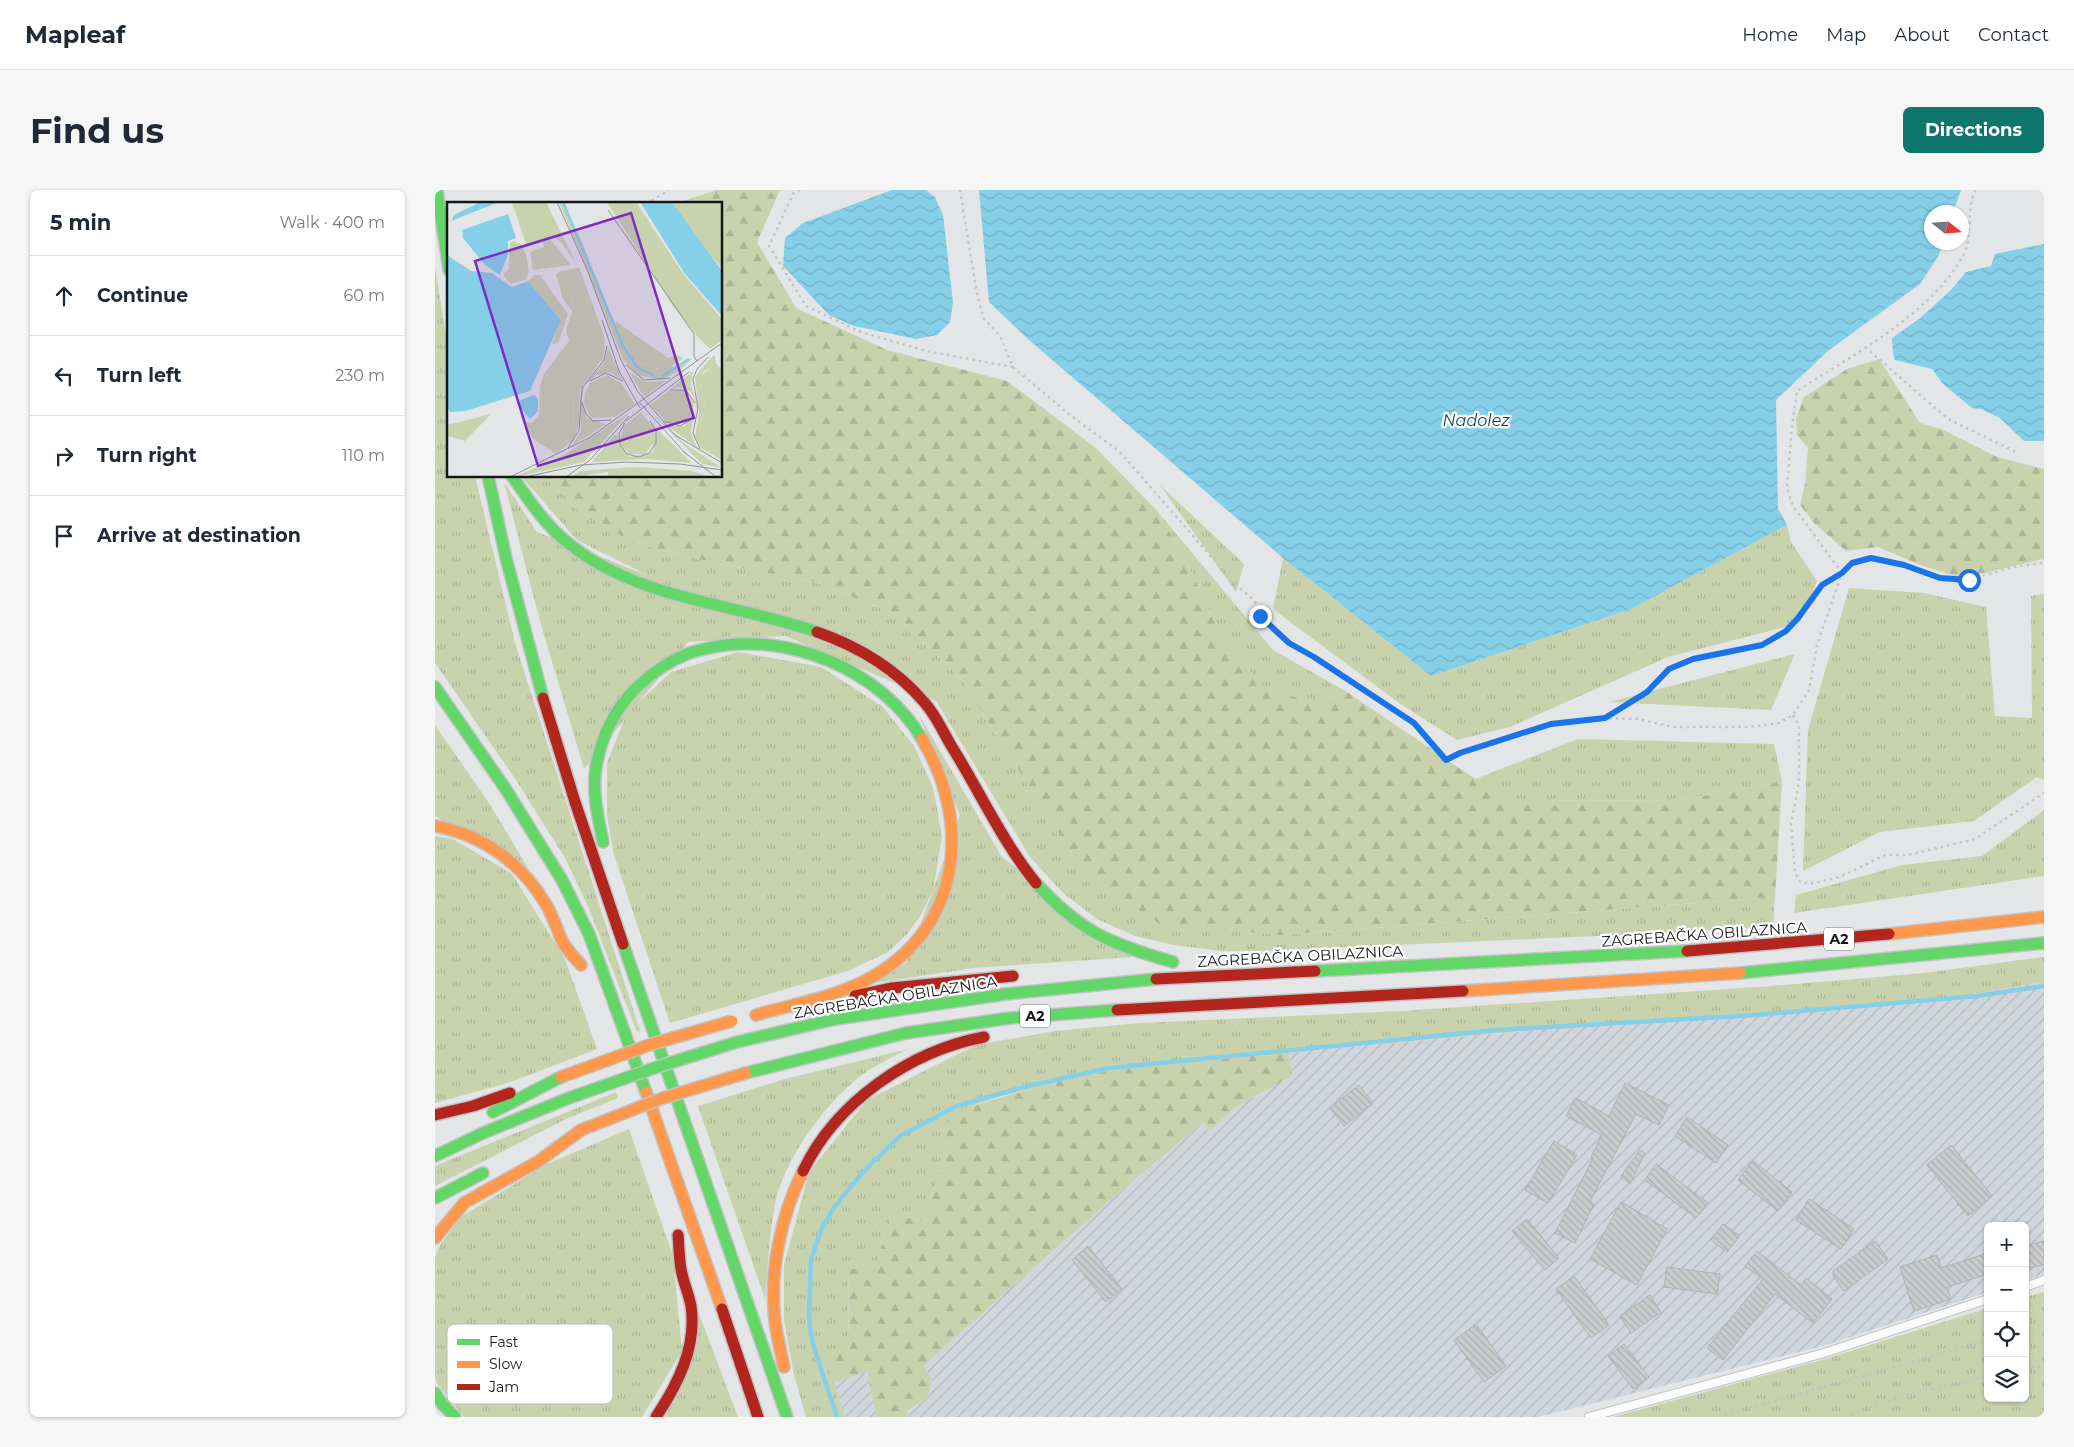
<!DOCTYPE html>
<html lang="en">
<head>
<meta charset="utf-8">
<style>
	:root { --surface:#fff; --page:#f6f6f7; --text:#1f2937; --muted:#747a83; --line:#e0e1e3; --accent:#0f766e }
	body { margin:0; font-family:Montserrat,sans-serif; background:var(--page); color:var(--text) }
	.controls { position:absolute; right:15px; bottom:15px; display:grid; overflow:hidden; border-radius:8px; box-shadow:0 1px 4px #0004 }
	.controls button { width:45px; height:45px; display:grid; place-items:center; padding:0; border:0; border-bottom:1px solid var(--line); background:var(--surface); color:var(--text); font:25px sans-serif }
	.compass { position:absolute; left:1489px; top:15px; width:45px; height:45px; border-radius:50%; background:var(--surface); box-shadow:0 1px 4px #0004; rotate:107deg }
	.stop { position:absolute; width:15px; height:15px; margin:-11px; border:4px solid #1a73e8; border-radius:50%; background:#fff }
	.stop.end { background:#1a73e8; border-color:#fff; box-shadow:0 1px 5px #0008 }
	.list { margin:0; padding:0; list-style:none }
	h2 { display:flex; justify-content:space-between; align-items:center; height:65px; margin:0; padding:0 20px; font-size:21px }
	h2 small { font-size:16px; font-weight:400; color:var(--muted) }
	.list li { display:grid; grid-template-columns:32px 1fr auto; gap:15px; align-items:center; box-sizing:border-box; height:80px; padding:0 20px; border-top:1px solid var(--line) }
	.list b { display:block; font-size:19px; white-space:nowrap }
	.list em { font-size:16px; font-style:normal; color:var(--muted) }
	.icon { flex:none; width:28px; height:28px; fill:none; stroke:currentColor; stroke-width:2; stroke-linecap:round; stroke-linejoin:round }
	.map { position:relative; flex:none; width:1609px; height:1227px; overflow:hidden; border-radius:8px }
	header { display:flex; align-items:center; gap:30px; box-sizing:border-box; height:70px; padding:0 25px; background:var(--surface); border-bottom:1px solid var(--line) }
	header strong { font-size:24px }
	nav { display:flex; gap:28px; margin-inline-start:auto; font-size:18px }
	.intro { display:flex; align-items:center; justify-content:space-between; box-sizing:border-box; height:120px; padding:0 30px }
	h1 { margin:0; font-size:35px }
	.button { padding:12px 22px; border-radius:8px; background:var(--accent); color:#fff; font-size:18px; font-weight:700 }
	main { display:flex; gap:30px; padding:0 30px }
	aside { flex:1; background:var(--surface); border-radius:8px; box-shadow:0 1px 4px #0004 }
	.map>svg:first-child { display:block }
</style>
</head>
<body>
<header>
<strong>Mapleaf</strong>
<nav><a>Home</a><a>Map</a><a>About</a><a>Contact</a></nav>
</header>
<div class="intro"><h1>Find us</h1><a class="button">Directions</a></div>
<main>
<aside>
<h2>5 min<small>Walk · 400 m</small></h2>
<ul class="list">
<li><svg class="icon" aria-label="ahead" viewBox="0 0 24 24"><path d="M12 20V5M6 11l6-6 6 6"/></svg><div><b>Continue</b></div><em>60 m</em></li>
<li><svg class="icon" aria-label="left" viewBox="0 0 24 24"><path d="M17 20v-9H6M10 6l-5 5 5 5"/></svg><div><b>Turn left</b></div><em>230 m</em></li>
<li><svg class="icon" aria-label="right" viewBox="0 0 24 24"><path d="M7 20v-9h11M14 6l5 5-5 5"/></svg><div><b>Turn right</b></div><em>110 m</em></li>
<li><svg class="icon" aria-label="arrive" viewBox="0 0 24 24"><path d="M6 21V4h12l-3 4 3 4H6"/></svg><div><b>Arrive at destination</b></div></li>
</ul>
</aside>
<div class="map">
<svg width="1609" height="1227" viewBox="0 0 1609 1227">
	<defs>
		<pattern id="industrial-furrows" width="10" height="10" patternUnits="userSpaceOnUse" patternTransform="scale(1.25)"><rect width="10" height="10" fill="#d1d6dd"/><path d="M-1 1l2-2M0 10L10 0M9 11l2-2" fill="none" stroke="#b3b7bd"/></pattern>
		<pattern id="grass-tufts" width="24" height="20" patternUnits="userSpaceOnUse" patternTransform="scale(1.25)"><rect width="24" height="20" fill="#c8d3ae"/><path d="M3 7l-1-3M5 7V3M7 7l1-3M15 17l-1-3M17 17v-4M19 17l1-3" fill="none" stroke="#abb495"/></pattern>
		<pattern id="forest-firs" width="22" height="20" patternUnits="userSpaceOnUse" patternTransform="scale(1.25)"><rect width="22" height="20" fill="#c8d3ae"/><path d="M5 1l3.5 6h-7zM16 11l3.5 6h-7z" fill="#abb495"/></pattern>
		<pattern id="water-waves" width="16" height="10" patternUnits="userSpaceOnUse" patternTransform="scale(1.25)"><rect width="16" height="10" fill="#85cfe8"/><path d="M0 5q4-4 8 0t8 0" fill="none" stroke="#72b1c6"/></pattern>
		<pattern id="building-back-hatch" width="6" height="6" patternUnits="userSpaceOnUse" patternTransform="scale(1.25)"><rect width="6" height="6" fill="#cacccd"/><path d="M-1 5l2 2M0 0l6 6M5-1l2 2" fill="none" stroke="#adaeaf"/></pattern>
	</defs>
	<rect width="100%" height="100%" fill="#e3e5e7"/>
	<path fill="url(#industrial-furrows)" d="M1609 792V1084L1590 1090V1036H1553V1102L1388 1156 1103 1227H474L471 1223 493 1207 497 1190 488 1175 680 1006 769 932 774 941 802 916 857 886 854 862 1157 835 1490 812Z
		M432 1182 441 1227H410L399 1192Z"/>
	<path fill="url(#grass-tufts)" d="M0 77 14 163V286H40L80 453 205 841 202 842 152 714 130 668 81 590 0 473Z
		M86 286H118L138 317 198 353 285 374 380 392 462 425 526 489 649 683 847 745 1340 707 1338 736 1230 743 824 761H786L738 755 700 746 662 729 628 703 595 667 501 511 222 390 142 350Z
		M69 292 102 342 365 445 253 452 149 579 104 428Z
		M725 295 809 374 801 402Z
		M724 323 838 460 912 502 879 514 828 497 788 448 755 379Z
		M1352 335 1356 352 1382 391 1365 433 1233 467 1075 537 1022 550 964 513 838 419 848 368 996 486 1196 419Z
		M1414 398 1489 403 1551 417 1560 526 1597 528 1596 406 1609 404V590L1602 587 1539 631 1445 642 1368 681 1373 540Z
		M303 462 386 477 447 516 479 556 498 597 507 646 498 700 486 725 472 744 453 762 413 781 235 833 179 665 172 626V573L192 523 236 482Z
		M1360 464 1336 520 1174 512Z
		M484 525 567 667 698 767 539 778 440 793 472 772 525 625Z
		M0 535 56 616 97 685 0 626Z
		M1143 549 1339 554 1347 592 1245 610 1073 611 1040 589Z
		M1609 620V686L1359 723 1361 705 1467 675 1547 666Z
		M0 646 18 649 77 684 130 769 162 859 73 893 0 913Z
		M1609 767V792L1490 812 1157 835 775 869 699 878 632 890 563 907 515 924 510 966 488 1031 457 1024 439 1079H413L414 1157 392 1167 410 1227H371L359 1185 349 1130V1075L374 982 432 910 541 855 620 841 705 833 967 821 1337 796 1489 783Z
		M473 859C458 867 441 875 427 885 391 912 349 969 340 1014 334 1045 333 1078 330 1109L263 916 350 889Z
		M181 902 183 908 131 929 0 996V976Z
		M194 939 238 1066 247 1161 207 1227H29L3 1195 0 1188V1067L5 1055 26 1027 112 974Z
		M1609 1102V1227H1178L1390 1169 1553 1118V1208H1590V1107Z
		M263 1121 303 1227H231Z"/>
	<path fill="url(#forest-firs)" d="M282 0H345L322 52 361 118 452 160 572 191 661 258 724 323 755 379 788 448 828 496 879 514 912 502 1073 611 1245 610 1347 592 1340 707 847 745 727 735 649 683 526 489 462 425 380 392 285 374 198 353 138 317 118 286H286V14H239Z
		M1444 169 1485 233 1506 239 1562 267 1609 279V369L1549 383 1520 386 1485 375 1443 357 1411 361 1379 333 1365 315 1370 294 1373 258 1362 245 1361 229 1369 207 1412 179Z
		M854 862 857 886 802 916 774 941 769 932 680 1006 489 1175 497 1190 493 1207 471 1222 474 1227H441L432 1182 399 1192 392 1167 414 1157 413 1079H439L457 1024 488 1031 510 966 514 924C553 911 591 899 631 890 704 874 779 868 854 862Z"/>
	<path fill="url(#water-waves)" d="M457 0H491L500 7 508 25 518 112 515 132 502 145 481 149 419 136 394 125 348 76 350 48 368 33Z
		M544 0H1526L1518 22H1496V52L1508 53 1504 65 1485 94 1394 160 1341 210 1343 318 1352 335 1196 419 996 486 848 368 594 150 554 112Z
		M1609 54V251H1589L1565 228 1546 219 1537 218 1508 194 1497 179 1460 170 1458 164 1457 148 1484 129 1517 99 1531 82 1556 76 1560 64Z"/>
	<g fill="none" stroke-linecap="round" stroke-linejoin="round">
		<path stroke="#85cfe8" stroke-width="4.5" d="M402 1227 380 1161 376 1145 374 1125 376 1069 387 1038 400 1016 428 982 465 946 522 916 589 897 674 878 1062 840 1321 825 1542 806 1609 796"/>
	</g>
	<path fill="url(#building-back-hatch)" stroke="#afb1b2" d="M1190 893 1234 915 1224 935 1201 924 1155 1011 1159 1014 1140 1053 1120 1043 1158 968 1156 967 1167 945 1131 926 1141 908 1174 926Z
		M924 895 938 913 909 936 895 918Z
		M1252 927 1293 955 1281 973 1240 946Z
		M1119 951 1142 965 1113 1013 1090 1000Z
		M1516 955 1557 1006 1533 1026 1492 975Z
		M1205 960 1210 963 1195 994 1186 986Z
		M1318 971 1357 1002 1343 1021 1303 990Z
		M1221 974 1273 1013 1261 1028 1210 990Z
		M1374 1009 1419 1039 1406 1059 1361 1030Z
		M1186 1012 1232 1039 1202 1095 1155 1069Z
		M1092 1029 1124 1068 1110 1080 1077 1041Z
		M1288 1034 1305 1046 1292 1062 1276 1050Z
		M1440 1051 1453 1069 1409 1101 1398 1085V1081Z
		M1609 1051V1075L1590 1079V1056Z
		M653 1056 687 1099 671 1112 637 1070Z
		M1322 1061 1366 1095 1371 1088 1397 1109 1378 1133 1340 1104 1288 1170 1272 1158 1328 1089 1310 1076Z
		M1553 1063V1084L1512 1097 1516 1109 1479 1121 1465 1077 1502 1065 1506 1078Z
		M1232 1077 1285 1084 1282 1104 1229 1097Z
		M1139 1086 1174 1135 1156 1148 1121 1099Z
		M1215 1105 1226 1122 1196 1143 1185 1126Z
		M1041 1134 1071 1176 1049 1192 1019 1150Z
		M1189 1154 1214 1187 1198 1199 1173 1166Z"/>
	<g fill="none" stroke-linecap="round" stroke-linejoin="round">
		<g stroke="#c1c3c4" stroke-width="10">
			<path id="lane" d="M1590 1097 1609 1090
				M1154 1227 1389 1163 1553 1109"/>
		</g>
		<g stroke="#c1c3c4" stroke-width="14">
			<path id="fast" d="M2 0 14 80
				M53 286 71 368 108 508
				M77 286C94 310 110 335 133 353 203 410 299 413 382 442
				M0 497 70 598 127 690 154 744 211 902
				M168 652C163 628 157 602 161 577 166 547 180 518 202 497 217 483 232 472 252 464 258 461 266 460 274 458 351 440 447 480 487 549
				M601 693C645 742 676 754 738 772
				M188 754 352 1227
				M880 781 1252 761
				M1305 783 1609 753
				M302 852 401 829 571 804 721 789
				M311 883 471 843 575 828 682 820
				M58 922 126 887
				M0 966 48 943 134 908
				M0 1008 48 983
				M0 1203 8 1215 20 1227"/>
		</g>
		<g stroke="#c1c3c4" stroke-width="14">
			<path id="slow" d="M0 636C48 645 87 673 112 716 118 727 122 739 127 751 132 760 139 767 146 775
				M1454 744 1609 727
				M1028 801 1305 783
				M321 825C359 814 402 807 437 787 527 736 537 633 487 549
				M211 902 287 1119
				M0 1048 29 1013 104 971 146 940
				M349 1177C346 1162 342 1147 340 1131 334 1081 346 1026 368 981"/>
		</g>
		<g stroke="#c1c3c4" stroke-width="14">
			<path id="jam" d="M382 442C422 456 461 479 489 512 501 525 508 542 517 557 545 602 567 651 601 693
				M108 508 140 612 188 754
				M1252 761 1454 744
				M721 789 880 781
				M420 806 457 798 578 786
				M682 820 1028 801
				M0 925 38 916 75 903
				M368 981C401 912 475 861 549 847
				M287 1119 323 1227
				M221 1227C243 1194 262 1157 256 1116 254 1104 248 1092 246 1079 244 1068 244 1056 243 1045"/>
		</g>
		<path stroke="#c3c3c3" stroke-width="2.5" stroke-dasharray="2.5 4" stroke-linecap="butt" d="M365 0 359 2 334 56 371 116 426 142 491 161 578 177
			M525 0 541 98 546 120 549 129 565 146 578 177 635 225 685 262 799 393 820 411 825 426 854 453 879 467 979 533 1011 570 1025 563 1116 534 1165 528 1203 529 1238 537H1313L1344 533 1358 525 1374 500 1382 455 1407 383
			M211 14 234 0
			M1430 157 1513 229 1581 262
			M1407 383 1358 316 1352 299 1357 236 1362 201C1416 166 1499 122 1529 64 1538 44 1531 20 1540 0
			M1358 525 1364 535V592L1356 634 1360 683 1365 692 1375 694 1405 687 1450 665H1473L1540 649 1609 603
			M1171 527 1212 502 1234 479 1258 469 1327 455 1351 441 1363 428 1387 395 1407 383 1417 373 1435 367 1469 375 1505 388 1534 390 1577 377 1609 373
			M1590 1140 1609 1135
			M1590 1179 1609 1176
			M1283 1227 1553 1150
			M1410 1227 1470 1205 1553 1186"/>
		<use href="#lane" stroke="#fbfbfb" stroke-width="8"/>
		<use href="#fast" stroke="#63d668" stroke-width="11"/>
		<use href="#slow" stroke="#ff974d" stroke-width="11"/>
		<use href="#jam" stroke="#b3261e" stroke-width="11"/>
		<g stroke="#c1c3c4" stroke-width="14" stroke-linecap="butt">
			<path id="fast-bridge" d="M134 908 225 876 302 852"/>
		</g>
		<g stroke="#c1c3c4" stroke-width="14" stroke-linecap="butt">
			<path id="slow-bridge" d="M126 887 217 854 297 831
				M146 940 228 908 311 883"/>
		</g>
		<use href="#fast-bridge" stroke="#63d668" stroke-width="11"/>
		<use href="#slow-bridge" stroke="#ff974d" stroke-width="11"/>
	</g>
	<g fill="none" stroke-linecap="round" stroke-linejoin="round">
		<path stroke="#1a73e8" stroke-width="6" d="M825 426 854 453 879 467 979 533 1011 570 1025 563 1116 534 1170 528 1212 502 1234 479 1258 469 1327 455 1351 441 1363 428 1387 395 1407 383 1417 373 1436 368 1469 375 1505 388 1534 390"/>
	</g>
	<g text-anchor="middle" dominant-baseline="central" stroke-width="4.5" stroke-linejoin="round" paint-order="stroke">
		<g fill="#fff" stroke="#5b5c5d" stroke-width="1">
			<rect x="1389" y="737.5" width="30" height="23" rx="4"/>
			<rect x="585" y="814.5" width="30" height="23" rx="4"/>
		</g>
		<g font-size="14" font-weight="bold" fill="#151618">
			<text x="1404" y="749">A2</text>
			<text x="600" y="826">A2</text>
		</g>
		<g font-size="15" fill="#151618" stroke="#fff">
			<text transform="translate(1269 744) rotate(-4)">ZAGREBAČKA OBILAZNICA</text>
			<text transform="translate(865 766) rotate(-3)">ZAGREBAČKA OBILAZNICA</text>
			<text transform="translate(460 807) rotate(-9)">ZAGREBAČKA OBILAZNICA</text>
		</g>
		<g font-size="16" font-style="italic" fill="#0f3f4d" stroke="#fff">
			<text x="1041" y="230">Nadolez</text>
		</g>
	</g>
	<g transform="translate(12 12)">
		<rect width="275" height="275" fill="#e3e5e7"/>
		<path d="M65 0H99L130 63 115 41 104 33 103 37 124 63 86 68 83 50 97 45 96 40 80 45ZM112 0H116L136 42 171 131 188 162 203 161 212 169 224 168 241 157H245L232 169 214 178 190 173 176 157ZM160 0H189L237 73 275 117V138L263 147 251 135 228 107ZM225 0H275V66L261 50ZM132 65 157 134 158 146 156 156 133 187 132 220 127 237 109 252 106 250 126 234 127 188 152 155 156 143 129 66ZM114 69 127 103 125 109 116 97 109 72ZM87 73H93L121 112 111 141 105 142 114 118 81 79ZM161 145 175 177 161 170 150 173 138 183 134 197 140 216 159 222 125 244 134 228 133 200 134 191 137 185 141 179 157 161ZM263 157 266 163 255 171 253 181 258 203 253 231 261 244 275 252V258L254 246 248 235 252 212 248 175ZM246 169 244 182 250 204 249 209 245 223 244 231 250 246 221 224H237L248 213 249 201 244 190 234 185 223 187ZM182 170 199 180 219 179 197 195ZM160 173 174 181 188 202 168 215 144 216 137 202 138 190 143 181ZM236 188 247 201 246 212 238 221H221L203 203 221 189ZM199 205 238 242 275 266 255 262ZM183 210 137 260 68 275 117 253ZM194 210 207 227 208 239 198 252H182L173 240 176 225ZM44 212 18 239 0 234V223ZM208 225 245 261 197 257 145 260 167 233H170L182 255 206 250ZM189 265 245 269 263 275H161V270L125 275 133 269Z" fill="#c8d3ae"/>
		<path d="M67 39 74 42 79 52 82 70 78 78 64 82 56 73 62 66 63 41ZM129 66 156 143 152 155 127 188 126 234 106 250 86 237 77 220 85 221 92 213 93 184 98 170 122 139 119 128 127 103 114 69ZM170 120 221 156 231 153 236 157 225 163 227 167 224 169H212L211 166H203V161L188 162 171 131 167 122ZM268 153 269 162 275 167V252L261 244 253 231 258 203 252 176 266 163 263 157Z" fill="#c8d3ae"/>
		<path d="M33 0H52L4 19 7 13ZM193 0H225L275 69V114L238 72ZM61 12 69 36 61 39V52L53 73 38 63 16 36 15 28ZM0 53 24 69 45 71 65 85 81 79 114 118 83 189 18 209 3 210 0 205ZM87 193 91 197V209L83 217 71 203 74 198Z" fill="#85cfe8"/>
		<path fill="none" stroke="#85cfe8" stroke-width="2.5" d="M116 0 176 144 190 165 208 174M215 174 242 157"/>
		<path fill="none" stroke="#919294" stroke-width="1" d="M110 0 141 70 174 158 191 190 228 233 275 261M161 8 247 132V154L250 159M155 118 172 169 193 206M261 151 275 141M179 163 197 178 223 176M143 179 159 171 176 179M223 188H239L248 201M135 200 139 212 146 219 164 218M193 201 239 252M179 219 242 170M217 219 233 224 242 219 247 211M178 221 172 231 173 243 180 252 192 255 202 251 209 241V229L203 219M121 246 132 228 135 186 157 158 160 144M253 247 246 231 251 206 246 177 250 167 261 155M237 250 269 275M63 275 142 236 261 151M78 275 134 263 179 260 233 262 275 268M119 275 143 258 182 214"/>
		<path fill="#7b2cbf" fill-opacity="0.15" stroke="#7b2cbf" stroke-width="2.5" d="M184 11 247 216 91 264 28 59Z"/>
		<rect width="275" height="275" fill="none" stroke="#151618" stroke-width="2.5"/>
	</g>
	<rect x="12" y="1134" width="166" height="80" rx="8" fill="#fff" stroke="#b9b9ba" stroke-width="1"/>
	<rect x="22" y="1149" width="23" height="6" fill="#63d668"/>
	<rect x="22" y="1171" width="23" height="7" fill="#ff974d"/>
	<rect x="22" y="1194" width="23" height="6" fill="#b3261e"/>
	<g font-size="14" fill="#151618">
		<text x="54" y="1157">Fast</text>
		<text x="54" y="1179">Slow</text>
		<text x="54" y="1202">Jam</text>
	</g>
</svg>
<div class="controls">
<button>+</button>
<button>−</button>
<button><svg class="icon" aria-label="locate" viewBox="0 0 24 24"><circle cx="12" cy="12" r="6"/><path d="M12 2v4M12 18v4M2 12h4M18 12h4"/></svg></button>
<button><svg class="icon" aria-label="layers" viewBox="0 0 24 24"><path d="M12 4l9 5-9 5-9-5zM3 14l9 5 9-5"/></svg></button>
</div>
<svg class="compass" viewBox="-18 -18 36 36"><path d="M0-13l5 13h-10z" fill="#e53935"/><path d="M0 13l5-13h-10z" fill="#747a83"/></svg>
<div class="stop" style="left:1534px;top:390px"></div>
<div class="stop end" style="left:825px;top:426px"></div>
</div>
</main>
</body>
</html>
